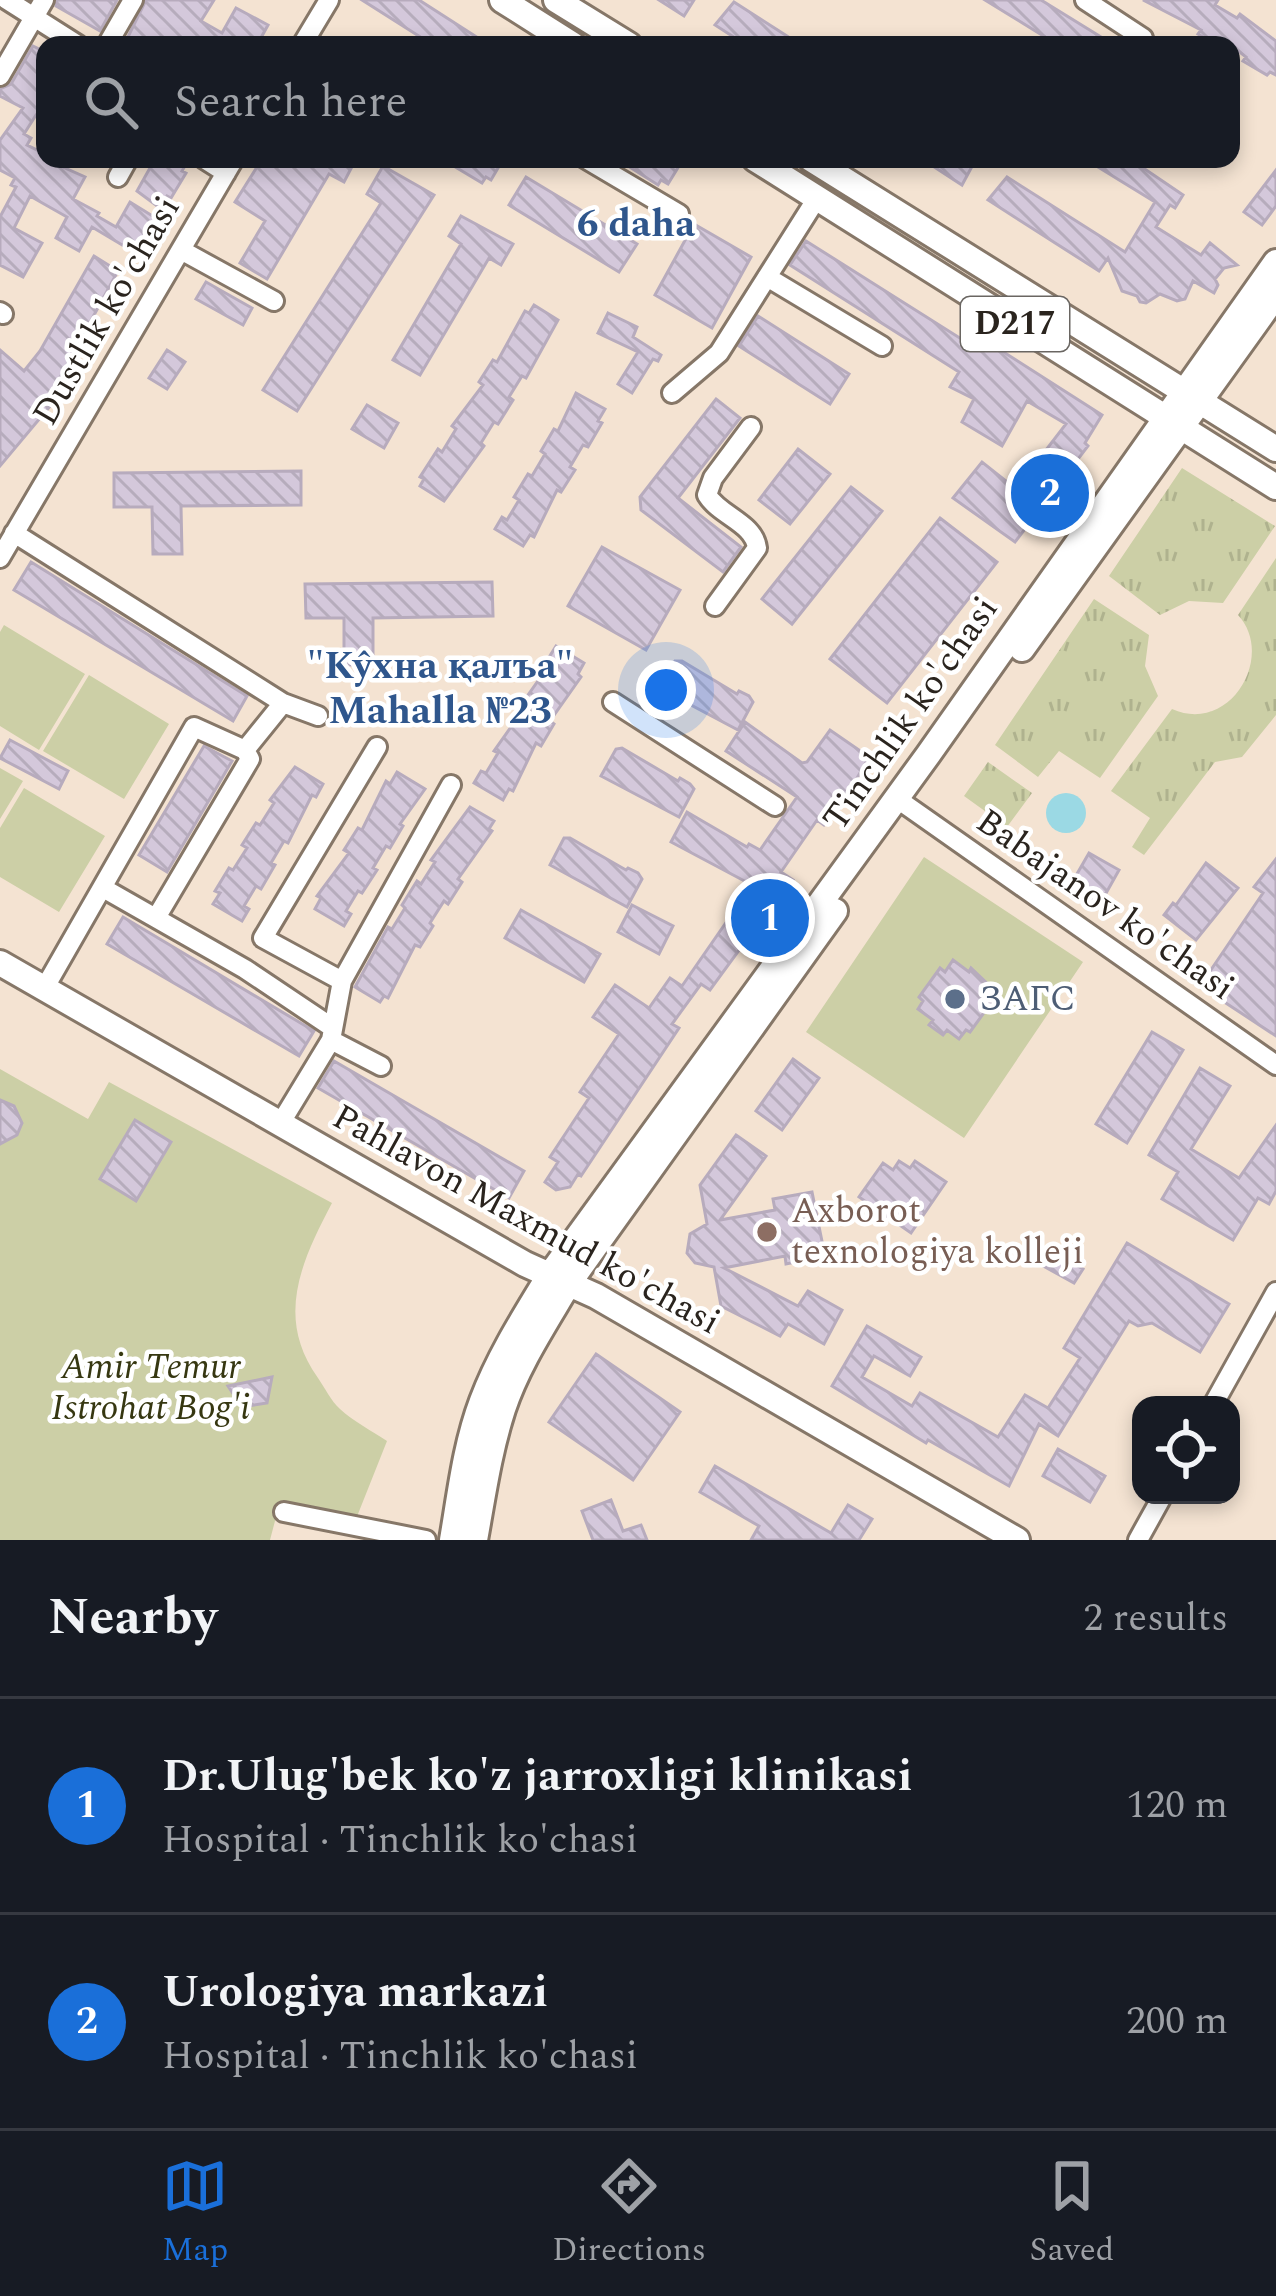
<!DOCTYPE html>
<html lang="en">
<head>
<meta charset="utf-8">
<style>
	:root { --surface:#171b24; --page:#20242c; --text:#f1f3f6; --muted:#9ea1a6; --line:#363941; --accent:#1a6fd9 }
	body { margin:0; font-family:Spectral,serif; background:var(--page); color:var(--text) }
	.controls { position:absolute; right:36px; bottom:36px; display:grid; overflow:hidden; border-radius:24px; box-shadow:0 6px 18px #0003 }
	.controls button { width:108px; height:108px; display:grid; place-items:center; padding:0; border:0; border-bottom:3px solid var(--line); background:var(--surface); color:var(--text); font:60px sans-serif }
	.you { position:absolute; left:666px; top:690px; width:42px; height:42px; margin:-30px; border:9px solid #fff; border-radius:50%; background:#1a73e8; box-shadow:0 0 0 18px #1a73e833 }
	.badge { display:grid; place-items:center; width:78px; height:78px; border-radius:50%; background:var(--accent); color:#fff; font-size:39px; font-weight:700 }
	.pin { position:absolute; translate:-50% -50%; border:6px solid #fff; box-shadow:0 3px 12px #0006 }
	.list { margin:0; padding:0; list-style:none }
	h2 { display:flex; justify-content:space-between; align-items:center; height:156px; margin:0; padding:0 48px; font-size:51px }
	h2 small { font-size:39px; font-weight:400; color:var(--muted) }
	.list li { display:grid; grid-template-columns:78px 1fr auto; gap:36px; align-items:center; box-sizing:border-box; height:216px; padding:0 48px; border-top:3px solid var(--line) }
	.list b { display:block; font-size:45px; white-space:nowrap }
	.list p { margin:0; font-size:39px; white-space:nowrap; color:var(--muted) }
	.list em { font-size:39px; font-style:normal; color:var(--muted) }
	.icon { flex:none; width:66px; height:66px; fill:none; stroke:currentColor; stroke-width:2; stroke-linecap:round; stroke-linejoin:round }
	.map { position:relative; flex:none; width:1276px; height:1540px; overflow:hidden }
	.search { position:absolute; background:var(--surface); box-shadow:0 6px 18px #0003; left:36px; right:36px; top:36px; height:132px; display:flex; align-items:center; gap:30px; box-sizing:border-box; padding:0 42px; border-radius:24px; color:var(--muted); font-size:45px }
	.sheet { height:588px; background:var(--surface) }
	nav { display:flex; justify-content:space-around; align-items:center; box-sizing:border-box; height:168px; border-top:3px solid var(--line); background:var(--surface); font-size:33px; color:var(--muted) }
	nav a { display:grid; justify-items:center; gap:6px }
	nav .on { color:var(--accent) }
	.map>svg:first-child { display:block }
</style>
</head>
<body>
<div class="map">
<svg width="1276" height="1540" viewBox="0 0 1276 1540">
	<defs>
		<pattern id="grass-tufts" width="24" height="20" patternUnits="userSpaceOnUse" patternTransform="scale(3)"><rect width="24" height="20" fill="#cccfa6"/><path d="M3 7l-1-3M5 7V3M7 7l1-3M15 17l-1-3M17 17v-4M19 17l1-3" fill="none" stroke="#afb28e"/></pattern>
		<pattern id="building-back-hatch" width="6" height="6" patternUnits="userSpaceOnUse" patternTransform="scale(3)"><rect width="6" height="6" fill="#d4c8db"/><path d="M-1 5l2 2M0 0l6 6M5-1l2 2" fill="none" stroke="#b6acbc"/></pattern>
	</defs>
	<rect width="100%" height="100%" fill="#f4e3d2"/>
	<path fill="url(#grass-tufts)" d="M1182 468 1275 526 1223 603 1189 601 1160 615 1109 576Z
		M1276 558V715L1242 757 1215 762 1144 855 1132 847 1150 818 1111 791 1172 709C1230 735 1276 656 1238 615Z
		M1094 599 1149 635 1145 666 1158 696 1100 778 1059 751 1038 777 995 745Z
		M988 762 1032 793 1007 827 964 796Z"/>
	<path fill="#cccfa6" d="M4 625 85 674 39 750 0 726V632Z
		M89 675 169 724 124 799 43 751Z
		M0 768 23 781 0 819Z
		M24 788 105 836 59 912 0 877V828Z
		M924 857 1083 962 964 1138 806 1032Z
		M0 1069 88 1119 109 1082 332 1203C301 1262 275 1318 318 1378 325 1388 331 1401 340 1409 353 1421 372 1431 387 1441L356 1519 280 1502 270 1540H0Z"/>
	<path fill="#9bd9e4" d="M1046 813a20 20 0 1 1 40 0a20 20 0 1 1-40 0Z"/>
	<path fill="url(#building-back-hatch)" stroke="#b7abbd" stroke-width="3" d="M57 0H117L100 31 56 6Z
		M146 0H214L201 21 222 33 236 8 268 25 257 45H124Z
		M362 0H419L489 45H433Z
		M659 0H694L684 16Z
		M985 0H1041L1114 45H1058Z
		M1143 0H1218L1215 5 1237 18 1240 14 1276 41V75L1270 72 1267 75 1243 61 1246 57 1231 45H1216L1198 34 1201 30Z
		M734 2 801 45H746L715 25Z
		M33 46 45 52V118L36 115 24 134 31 138 27 145 45 154V159L85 177 73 199 99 213 97 216 116 227 130 202 159 220 145 243 141 241 134 252 92 227 79 251 56 238 67 217 30 196 14 228 42 243 23 277 0 265V217L16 187 11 185 15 178 0 170V140L23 108 0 96V89L11 84Z
		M155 159H189L182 171 186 173 171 198 167 196 160 208 137 191Z
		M262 159H356L344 182 329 174 267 279 240 263 265 221 235 202Z
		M442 159H483L498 168 491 180 486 177 482 183Z
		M617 159H668L679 166 668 184 661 180 658 185Z
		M922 159H976L962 185Z
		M1085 159H1130L1183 195 1175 208 1170 205 1156 227 1201 255 1210 243 1237 265 1224 268 1215 279 1218 285 1214 293 1193 281 1185 299 1177 301 1160 294 1146 303 1140 302 1137 296 1122 291 1108 258 1099 271 988 200 1007 177 1125 252 1155 202Z
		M383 166 434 195 297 411 263 390 381 203 367 194Z
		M1276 170V206L1262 225 1244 212Z
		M526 177 637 244 619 272 509 205Z
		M461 216 513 244 501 265 489 258 420 375 393 360 461 244 449 236Z
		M694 224 751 257 712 328 655 295Z
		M806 241 974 347 980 337 1102 415 1085 443 1088 446 1015 542 953 498 982 462 1016 489 1066 424 1027 401 1002 446 962 422 974 399 950 387 959 372 790 265Z
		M94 256 118 271 51 394 56 399 0 466V350L24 371 40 351Z
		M206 282 252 308 243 325 196 299Z
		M534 305 558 320 526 378 522 376 509 397 513 400 498 424 494 422 481 443 484 446 444 501 420 486 424 479 420 477 438 449 442 452 456 429 452 426 483 385 479 382 493 360 497 362 525 311 529 313Z
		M608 313 637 327 633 337 661 355 658 361 653 359 632 393 618 384 638 352 598 333Z
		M758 316 849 374 830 404 739 346Z
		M167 350 185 362 167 389 149 378Z
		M576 393 605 409 598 421 602 423 588 447 583 445 570 467 575 470 561 492 557 490 534 537 530 535 523 546 495 529 502 517 507 520 519 500 514 497 528 474 532 476 545 454 541 451 554 429 558 431Z
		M716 399 740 418 678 498 741 547 723 572 641 510 640 497Z
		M367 405 398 423 384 448 352 429Z
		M798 449 830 474 790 524 759 500Z
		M301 471V505L181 506 182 554H153L152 507H114V473Z
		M851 487 882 511 792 624 762 599Z
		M940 518 997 562 887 703 830 659Z
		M602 547 680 590 646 650 568 606Z
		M31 562 247 696 233 721 14 590Z
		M492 582 493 616 373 618V665H344V618H306L305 584Z
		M556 646 584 663 578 674 581 677 550 721 554 724 541 746 536 743 513 791 509 789 503 800 474 783 481 771 486 773 498 753 494 751 525 707 521 705 552 661 548 659Z
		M675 661H682L737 694 739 691 749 696 753 702 738 730 661 689Z
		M745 722 802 763 807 762 830 730 869 757 840 808 824 825 817 820 781 872 793 880 764 922 761 920 710 990 701 984 672 1024 679 1028 581 1176 578 1174 570 1187 556 1190 545 1182 558 1162 550 1157 589 1098 580 1092 619 1034 593 1017 615 985 649 1008 670 978 682 986 752 885 671 842 687 812 747 847 749 844 760 850 797 797 726 751Z
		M10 740 68 771 59 789 0 758Z
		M204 746 232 761 167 872 139 855Z
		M622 748 678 781 680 778 690 784 694 789 679 817 601 776 616 749Z
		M295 767 323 784 316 797 312 795 288 843 284 841 271 863 275 865 261 889 256 886 244 906 249 909 242 921 213 904 220 893 215 891 229 868 233 870 247 848 242 845 256 823 260 825 274 803 270 800Z
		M397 772 425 789 400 824 403 826 390 848 386 846 373 868 377 870 362 893 358 891 346 911 351 914 344 926 315 909 321 898 317 896 349 853 344 850 358 828 362 830 386 781 390 784Z
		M470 807 494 821 489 829 492 831 458 879 462 882 448 904 444 901 430 923 433 926 420 947 415 945 388 998 384 996 380 1002 355 987 388 927 392 929 405 908 402 905 417 881 421 884 435 862 431 860Z
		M564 838H570L626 870 628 868 638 873 642 879 627 907 550 865Z
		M1089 853 1119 870 1100 904 1070 886Z
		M1276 859V1036L1200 986 1263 893 1254 887Z
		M1206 863 1238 888 1196 940 1164 915 1173 903 1176 905Z
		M632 905 673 926 659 954 618 932Z
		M521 910 600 954 584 982 505 938Z
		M123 917 314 1031 299 1056 107 944Z
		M953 960 969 972 971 968 995 991 988 1000 991 1003 970 1032 966 1030 959 1039 947 1030 943 1035 929 1025 933 1020 918 1009 923 1001 919 997 940 968 945 972Z
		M1152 1032 1183 1050 1127 1143 1096 1124Z
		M793 1059 819 1078 782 1130 756 1111Z
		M334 1061 524 1171 509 1198 318 1088Z
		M1200 1068 1230 1086 1191 1149 1239 1178 1276 1125V1191L1269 1204 1258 1198 1233 1240 1162 1199 1178 1172 1149 1155Z
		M0 1100 14 1106 22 1123 17 1135 0 1144Z
		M135 1120 171 1142 136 1201 100 1179Z
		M736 1135 766 1156 720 1220 775 1210 773 1199 812 1192 825 1256 786 1264 785 1256 724 1268 798 1306 808 1291 842 1310 824 1344 788 1324 780 1336 721 1306 714 1267 695 1263 687 1253 690 1234 707 1224 700 1185Z
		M899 1161 910 1168 915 1161 946 1182 911 1233 859 1197 883 1163 893 1170Z
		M1127 1243 1229 1304 1200 1352 1152 1323 1138 1326 1129 1321 1058 1436 1039 1424 1009 1486 928 1440 926 1443 832 1386 867 1326 921 1357 910 1376 874 1356 862 1377 912 1406 920 1393 998 1437 1025 1395 1048 1408 1080 1358 1064 1348Z
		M1045 1248 1083 1269 1074 1283 1036 1262Z
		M596 1354 680 1412 633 1480 549 1422Z
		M272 1377 267 1403 242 1407 228 1386Z
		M1058 1449 1105 1476 1090 1502 1043 1476Z
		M715 1466 831 1533 848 1505 872 1519 859 1540H751L759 1526 700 1492Z
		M611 1500 623 1531 641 1525 647 1540H593L582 1511Z"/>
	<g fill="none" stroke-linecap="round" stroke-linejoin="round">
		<g stroke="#867768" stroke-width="24">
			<path id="minor" d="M7 0 78 45
				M1085 0 1143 38
				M107 45 133 0
				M302 45 329 0
				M0 76 44 0
				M204 159 226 173
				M586 159 679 214
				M118 177 128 159
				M181 250 274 301
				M767 277 882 346
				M0 312 3 314
				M672 393 719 353 817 198
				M14 533 283 703 245 750 194 727 44 989
				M0 558 234 159
				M715 606 757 548C754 523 720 516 707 495L713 478 751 427
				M613 702 775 806
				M283 703 318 716
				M896 798 1276 1065
				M103 888 245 969 333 1028
				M156 918 250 759 245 750
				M342 981 263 938 377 747
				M331 1040 342 981 451 785
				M280 1124 331 1040 381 1066
				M1213 1405 1276 1292
				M284 1512 426 1540
				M1138 1540 1163 1495"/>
		</g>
		<g stroke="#867768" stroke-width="30">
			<path id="major" d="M502 0 573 45
				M556 0 629 45
				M755 159 1276 487
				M811 159 1276 449
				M1022 649 1276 295
				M0 963 525 1264 596 1296 1017 1540
				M452 1540C460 1494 465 1446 482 1401 499 1356 524 1317 549 1276L928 755 1276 262
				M475 1540C483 1496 489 1452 503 1409 518 1364 545 1324 569 1283L835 911"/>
		</g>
		<use href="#minor" stroke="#fff" stroke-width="18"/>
		<use href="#major" stroke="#fff" stroke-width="24"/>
	</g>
	<circle fill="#5c6f8a" stroke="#fff" stroke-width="4.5" cx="955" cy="999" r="12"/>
	<circle fill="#8d6e63" stroke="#fff" stroke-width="4.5" cx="767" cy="1232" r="12"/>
	<g text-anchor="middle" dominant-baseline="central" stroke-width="9" stroke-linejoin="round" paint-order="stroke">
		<rect fill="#fff" stroke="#6a6662" stroke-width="3" x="961" y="297" width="108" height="54" rx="9"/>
		<g font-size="33" font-weight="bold" fill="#2a241e">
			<text x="1015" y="324">D217</text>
		</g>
		<g font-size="36" fill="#2a241e" stroke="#fff">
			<text transform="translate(107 311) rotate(-60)">Dustlik ko'chasi</text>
			<text transform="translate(911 714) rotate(-55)">Tinchlik ko'chasi</text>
			<text transform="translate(1105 905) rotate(35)">Babajanov ko'chasi</text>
			<text transform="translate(526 1220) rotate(29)">Pahlavon Maxmud ko'chasi</text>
		</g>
		<g font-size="36" fill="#4e5e75" stroke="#fff" text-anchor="start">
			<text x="979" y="999">ЗАГС</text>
		</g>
		<g font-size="36" fill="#785e54" stroke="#fff" text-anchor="start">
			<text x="791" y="1211">Axborot<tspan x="791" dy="41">texnologiya kolleji</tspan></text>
		</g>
		<g font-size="36" font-style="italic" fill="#363711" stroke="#fff">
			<text x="151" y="1367">Amir Temur<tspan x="151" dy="41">Istrohat Bog'i</tspan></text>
		</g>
		<g font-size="39" font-weight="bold" fill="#2f568c" stroke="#fff">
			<text x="636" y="224">6 daha</text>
			<text x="440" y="666">"Kŷхна қалъа"<tspan x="440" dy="45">Mahalla №23</tspan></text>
		</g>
	</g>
</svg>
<div class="controls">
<button><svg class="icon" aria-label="locate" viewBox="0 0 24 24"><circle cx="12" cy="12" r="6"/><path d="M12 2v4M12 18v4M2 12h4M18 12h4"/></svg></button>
</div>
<div class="you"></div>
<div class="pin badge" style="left:770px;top:918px">1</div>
<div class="pin badge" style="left:1050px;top:493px">2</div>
<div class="search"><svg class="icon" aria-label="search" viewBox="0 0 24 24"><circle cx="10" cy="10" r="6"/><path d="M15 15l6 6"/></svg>Search here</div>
</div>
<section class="sheet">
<h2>Nearby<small>2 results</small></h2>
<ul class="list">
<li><span class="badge">1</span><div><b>Dr.Ulug'bek ko'z jarroxligi klinikasi</b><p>Hospital · Tinchlik ko'chasi</p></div><em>120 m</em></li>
<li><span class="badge">2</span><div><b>Urologiya markazi</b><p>Hospital · Tinchlik ko'chasi</p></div><em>200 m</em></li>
</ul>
</section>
<nav>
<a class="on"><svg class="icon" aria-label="map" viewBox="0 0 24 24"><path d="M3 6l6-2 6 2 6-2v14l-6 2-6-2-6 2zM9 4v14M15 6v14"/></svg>Map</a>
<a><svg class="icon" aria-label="directions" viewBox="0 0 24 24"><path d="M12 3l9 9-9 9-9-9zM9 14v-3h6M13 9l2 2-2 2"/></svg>Directions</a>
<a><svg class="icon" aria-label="saved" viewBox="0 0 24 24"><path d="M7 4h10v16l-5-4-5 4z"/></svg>Saved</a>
</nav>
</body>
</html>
